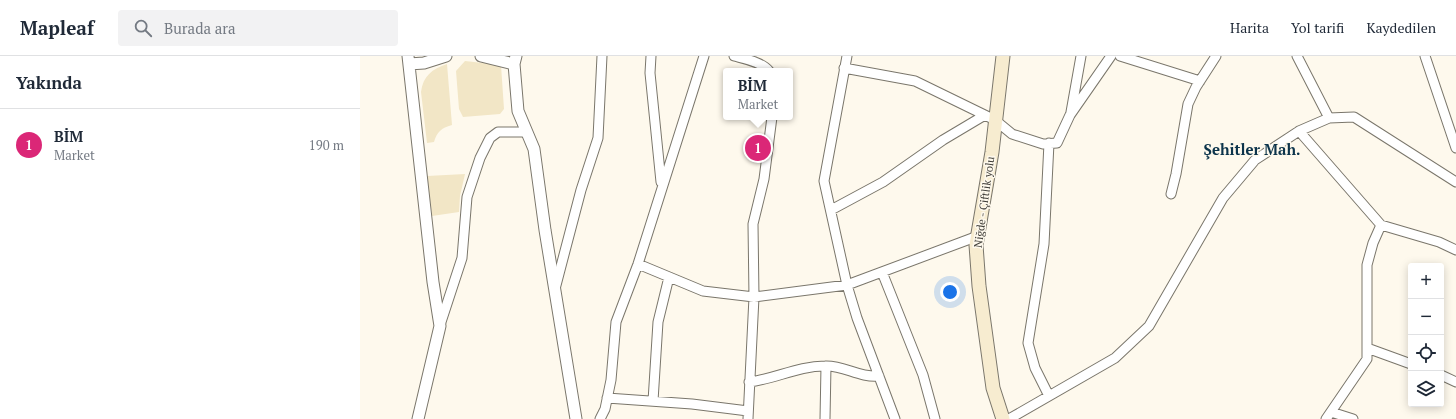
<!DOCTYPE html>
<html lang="tr">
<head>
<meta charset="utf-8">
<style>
	:root { --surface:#fff; --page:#f2f2f3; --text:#1f2937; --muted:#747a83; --line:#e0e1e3; --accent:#db2777 }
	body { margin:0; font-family:"PT Serif",serif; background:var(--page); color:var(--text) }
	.controls { position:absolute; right:12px; bottom:12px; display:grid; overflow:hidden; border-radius:4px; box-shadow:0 2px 10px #0003 }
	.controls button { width:36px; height:36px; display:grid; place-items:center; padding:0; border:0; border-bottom:1px solid var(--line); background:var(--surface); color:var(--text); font:20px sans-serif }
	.you { position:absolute; left:590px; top:236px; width:14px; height:14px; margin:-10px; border:3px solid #fff; border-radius:50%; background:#1a73e8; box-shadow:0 0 0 6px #1a73e833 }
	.badge { display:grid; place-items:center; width:26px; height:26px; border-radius:50%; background:var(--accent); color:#fff; font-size:13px; font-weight:700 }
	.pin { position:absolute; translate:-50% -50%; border:2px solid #fff; box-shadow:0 1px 4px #0006 }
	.popup { position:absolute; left:363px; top:12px; width:70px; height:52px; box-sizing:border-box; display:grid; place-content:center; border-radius:4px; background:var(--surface); filter:drop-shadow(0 1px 3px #0005); font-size:13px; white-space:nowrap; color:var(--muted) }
	.popup b { font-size:15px; color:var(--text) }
	.popup::after { content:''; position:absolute; left:50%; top:100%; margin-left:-8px; border:8px solid transparent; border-top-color:var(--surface) }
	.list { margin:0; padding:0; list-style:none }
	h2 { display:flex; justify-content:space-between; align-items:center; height:52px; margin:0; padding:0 16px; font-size:17px }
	h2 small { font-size:13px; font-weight:400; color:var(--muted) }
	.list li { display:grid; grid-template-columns:26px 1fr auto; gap:12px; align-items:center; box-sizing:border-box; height:72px; padding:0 16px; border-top:1px solid var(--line) }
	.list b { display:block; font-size:15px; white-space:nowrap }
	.list p { margin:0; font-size:13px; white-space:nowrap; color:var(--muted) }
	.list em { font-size:13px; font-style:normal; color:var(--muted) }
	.icon { flex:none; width:22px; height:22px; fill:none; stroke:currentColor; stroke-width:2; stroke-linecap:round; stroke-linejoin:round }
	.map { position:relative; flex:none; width:1096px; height:363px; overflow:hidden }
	header { display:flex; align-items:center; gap:24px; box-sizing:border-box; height:56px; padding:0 20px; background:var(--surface); border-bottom:1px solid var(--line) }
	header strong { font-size:19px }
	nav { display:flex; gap:22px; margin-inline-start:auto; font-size:14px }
	.search { width:280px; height:36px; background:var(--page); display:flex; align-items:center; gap:10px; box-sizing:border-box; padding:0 14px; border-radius:4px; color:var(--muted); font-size:15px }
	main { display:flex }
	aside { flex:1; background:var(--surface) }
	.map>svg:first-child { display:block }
</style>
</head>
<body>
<header>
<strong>Mapleaf</strong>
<div class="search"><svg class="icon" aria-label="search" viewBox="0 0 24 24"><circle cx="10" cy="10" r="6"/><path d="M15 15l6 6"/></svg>Burada ara</div>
<nav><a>Harita</a><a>Yol tarifi</a><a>Kaydedilen</a></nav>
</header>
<main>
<aside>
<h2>Yakında<small></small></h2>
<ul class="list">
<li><span class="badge">1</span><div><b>BİM</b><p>Market</p></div><em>190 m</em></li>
</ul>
</aside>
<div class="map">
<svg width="1096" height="363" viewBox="0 0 1096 363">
	<rect width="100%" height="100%" fill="#fef9ed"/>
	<path fill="#f2e6c6" d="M105 5 141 9 144 53 140 58 103 61 99 53 96 15Z
		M87 8 92 69C81 72 77 76 74 86L67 87 61 36C63 20 72 13 87 8Z
		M105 118 100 140 99 156 72 160 67 120Z"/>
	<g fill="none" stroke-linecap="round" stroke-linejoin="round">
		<g stroke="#7a766b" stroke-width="11">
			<path id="minor" d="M291 0 290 17 301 126
				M374 0C385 3 402 6 409 15
				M487 0 464 125 487 229 497 262 535 363
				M760 0 840 25
				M937 0 969 62
				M1065 0 1096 92
				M484 12 555 25 635 64 652 78 683 88 697 87 710 59 751 0
				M711 56 721 0
				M939 75 1021 169 1079 186 1096 194
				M811 138 816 118 828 48 836 31 856 0
				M471 154 523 126 583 84 625 59
				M278 208 343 235 394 241 487 229 618 180
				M522 216 563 319 575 363
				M195 233 221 134 238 82 242 0
				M80 269 102 202 107 141 120 102 130 82 138 76H167
				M1007 292 1051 308
				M1081 319 1096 326
				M389 326C415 323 438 310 465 310 484 309 499 322 519 320
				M689 340 675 312 668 287 684 188 689 87
				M247 342 332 348 388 355
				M293 345 298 266 309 221
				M971 356 993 363
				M240 363 245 353 251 324 256 266 278 208 344 0
				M388 363 394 241 393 168 404 123 412 61
				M465 363 466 310
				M649 363 755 302 789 270 863 142 895 104 939 75 969 62 994 61 1096 126
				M966 363 1007 303V209L1013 187 1021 169"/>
		</g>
		<g stroke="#7a766b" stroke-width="13">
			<path id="tertiary" d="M48 0 73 226 80 270 58 363
				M121 0 154 8
				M156 0 154 8 158 55 174 93 185 174 216 363
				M49 8 64 7 86 0"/>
		</g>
		<g stroke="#7a766b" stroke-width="15">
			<path id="secondary" d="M643 0 632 96 616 189 619 230 633 332 643 363"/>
		</g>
		<use href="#minor" stroke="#fff" stroke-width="9"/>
		<use href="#tertiary" stroke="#fff" stroke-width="11"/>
		<use href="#secondary" stroke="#f7ecd0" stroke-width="13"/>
	</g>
	<g text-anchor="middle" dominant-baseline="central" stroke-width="3" stroke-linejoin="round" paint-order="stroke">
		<g font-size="11" fill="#3f3d38" stroke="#fef9ed">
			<text transform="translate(624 146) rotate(-82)">Niğde - Çiftlik yolu</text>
		</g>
		<g font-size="15" font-weight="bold" fill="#0c344b" stroke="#fef9ed">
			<text x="892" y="93">Şehitler Mah.</text>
		</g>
	</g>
</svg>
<div class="controls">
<button>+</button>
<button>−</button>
<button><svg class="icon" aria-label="locate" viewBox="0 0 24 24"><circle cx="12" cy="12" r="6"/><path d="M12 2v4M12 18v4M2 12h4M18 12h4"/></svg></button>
<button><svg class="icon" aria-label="layers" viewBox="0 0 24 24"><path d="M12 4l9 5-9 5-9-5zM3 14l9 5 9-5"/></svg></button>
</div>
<div class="you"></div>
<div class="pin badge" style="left:398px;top:92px">1</div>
<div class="popup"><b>BİM</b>Market</div>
</div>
</main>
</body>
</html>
